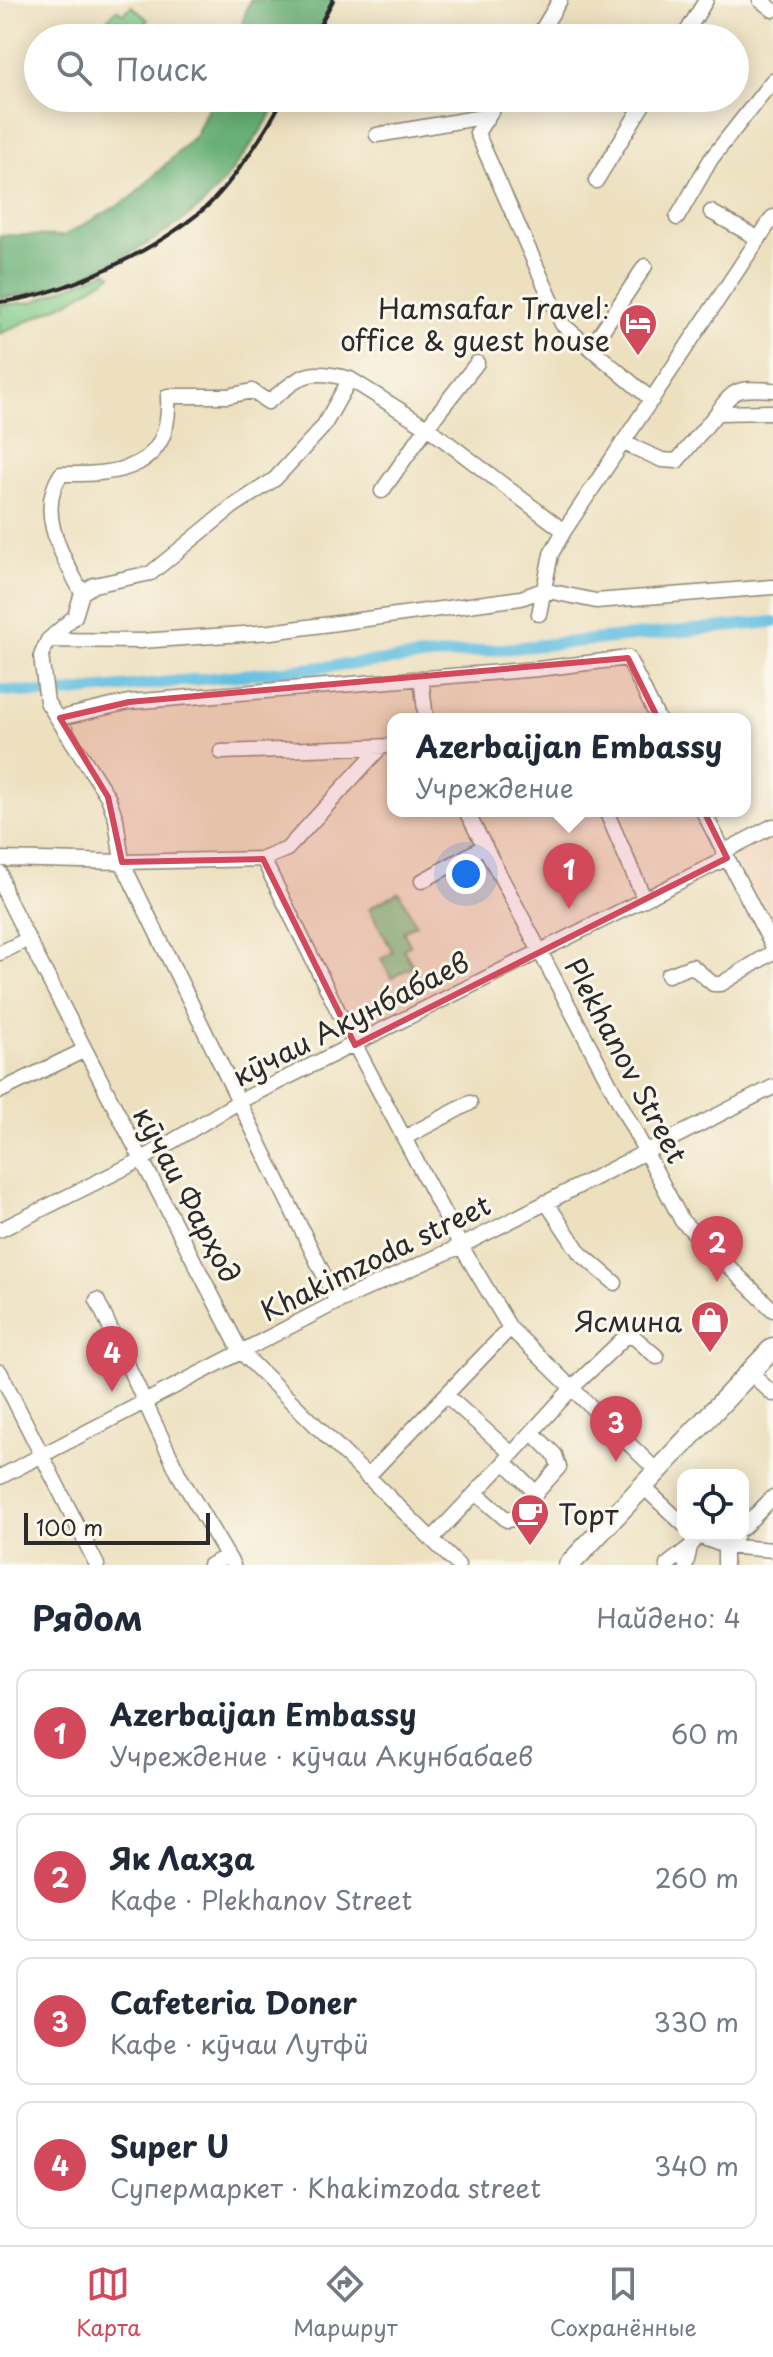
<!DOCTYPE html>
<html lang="ru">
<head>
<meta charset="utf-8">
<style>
	:root { --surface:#fff; --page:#f2f2f3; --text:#1f2937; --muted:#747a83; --line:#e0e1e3; --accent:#d1495b }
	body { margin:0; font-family:"Playpen Sans",sans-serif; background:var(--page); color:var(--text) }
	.controls { position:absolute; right:24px; bottom:24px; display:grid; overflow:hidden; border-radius:16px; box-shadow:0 4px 20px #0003 }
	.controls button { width:72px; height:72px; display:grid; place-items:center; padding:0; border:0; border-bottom:2px solid var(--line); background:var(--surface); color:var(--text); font:40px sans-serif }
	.scale { position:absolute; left:24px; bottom:20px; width:186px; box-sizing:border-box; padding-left:8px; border:4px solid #2b2b2b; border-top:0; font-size:22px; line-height:28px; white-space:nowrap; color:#2b2b2b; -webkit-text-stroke:6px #fbf7ec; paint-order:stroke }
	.you { position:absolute; left:466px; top:874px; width:28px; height:28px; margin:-20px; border:6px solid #fff; border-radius:50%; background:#1a73e8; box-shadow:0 0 0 12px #1a73e833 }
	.badge { display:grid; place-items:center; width:52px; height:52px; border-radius:50%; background:var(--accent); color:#fff; font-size:26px; font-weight:700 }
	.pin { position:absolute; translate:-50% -66px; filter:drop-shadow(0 2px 4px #0008) }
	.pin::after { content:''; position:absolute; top:42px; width:28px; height:24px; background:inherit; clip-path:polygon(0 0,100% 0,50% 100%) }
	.popup { position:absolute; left:387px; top:713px; width:364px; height:104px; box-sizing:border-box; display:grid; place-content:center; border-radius:16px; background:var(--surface); filter:drop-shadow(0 2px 6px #0005); font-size:26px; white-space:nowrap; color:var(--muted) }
	.popup b { font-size:30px; color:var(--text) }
	.popup::after { content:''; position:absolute; left:50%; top:100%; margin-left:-16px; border:16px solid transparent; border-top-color:var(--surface) }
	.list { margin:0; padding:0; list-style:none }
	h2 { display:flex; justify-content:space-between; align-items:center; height:104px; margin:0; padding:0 32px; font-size:34px }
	h2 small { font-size:26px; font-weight:400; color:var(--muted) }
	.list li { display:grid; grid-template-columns:52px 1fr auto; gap:24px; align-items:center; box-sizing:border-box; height:128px; margin:0 16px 16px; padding:0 16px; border:2px solid var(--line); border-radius:16px }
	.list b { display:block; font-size:30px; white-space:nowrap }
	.list p { margin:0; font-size:26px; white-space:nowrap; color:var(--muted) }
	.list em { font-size:26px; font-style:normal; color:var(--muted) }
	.icon { flex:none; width:44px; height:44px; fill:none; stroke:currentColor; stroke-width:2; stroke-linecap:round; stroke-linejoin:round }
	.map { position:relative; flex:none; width:773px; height:1565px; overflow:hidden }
	.search { position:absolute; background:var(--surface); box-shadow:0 4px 20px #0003; left:24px; right:24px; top:24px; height:88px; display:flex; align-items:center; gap:20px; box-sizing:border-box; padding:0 28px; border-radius:44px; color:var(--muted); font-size:30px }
	.sheet { height:680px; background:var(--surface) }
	nav { display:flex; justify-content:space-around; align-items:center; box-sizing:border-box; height:112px; border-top:2px solid var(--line); background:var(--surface); font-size:22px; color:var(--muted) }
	nav a { display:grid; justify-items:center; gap:4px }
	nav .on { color:var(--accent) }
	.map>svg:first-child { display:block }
</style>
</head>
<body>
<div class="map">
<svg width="773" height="1565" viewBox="0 0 773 1565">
	<rect width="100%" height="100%" fill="#fbf7ec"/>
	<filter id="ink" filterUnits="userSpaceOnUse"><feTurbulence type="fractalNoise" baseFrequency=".0125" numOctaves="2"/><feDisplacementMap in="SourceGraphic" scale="16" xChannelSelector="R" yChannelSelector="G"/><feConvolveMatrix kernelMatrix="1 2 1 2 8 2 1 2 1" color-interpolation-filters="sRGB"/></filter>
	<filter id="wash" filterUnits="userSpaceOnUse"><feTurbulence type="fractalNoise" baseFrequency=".006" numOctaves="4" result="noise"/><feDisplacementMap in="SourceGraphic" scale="32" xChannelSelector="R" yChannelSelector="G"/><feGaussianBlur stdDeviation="1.8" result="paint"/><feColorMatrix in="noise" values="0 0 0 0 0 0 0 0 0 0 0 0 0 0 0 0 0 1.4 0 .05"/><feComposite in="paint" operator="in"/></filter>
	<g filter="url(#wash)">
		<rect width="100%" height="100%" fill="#ede0bf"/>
		<path fill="#f0d5bc" d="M773 829V935L732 850Z"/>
		<path fill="#80cb88" stroke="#567b5a" stroke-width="2" d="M132 6 148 20 144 26 154 38H107L98 29 117 9 123 14Z
			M107 271 112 275 68 302 0 334V305L33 302Z
			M399 892 416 924 403 931 410 945 403 949 413 966 391 978 381 959 393 952 369 908Z"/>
		<path fill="#68af74" stroke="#4a6d50" stroke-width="2" d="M250 0H334L313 38H237Z
			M212 98H281C266 125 223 188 200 207 149 249 66 292 0 298V235L63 236 131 198 196 135Z"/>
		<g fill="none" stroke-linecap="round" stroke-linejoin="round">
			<path stroke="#62bee0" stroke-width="12" d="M0 690 51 694 773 622"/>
		</g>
	</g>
	<g filter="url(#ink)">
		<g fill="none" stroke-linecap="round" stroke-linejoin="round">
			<g stroke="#8c8675" stroke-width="17">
				<path id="minor" d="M760 0 773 10
					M537 38 560 0
					M683 38 706 0
					M500 98 477 133 562 324 652 400
					M377 135 488 116
					M596 181 647 98
					M711 212 759 239
					M677 218 711 159 773 80
					M592 346 645 266
					M717 413C735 385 741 389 773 390
					M624 443 662 460 677 461 717 413 773 412
					M382 491 427 427 564 531
					M82 593C63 556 35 513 61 474 121 475 172 469 168 396H228L252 391 268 402C302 376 306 367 350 379
					M539 614 551 554 564 531 773 217
					M48 640 140 641 271 632 521 598 543 590 596 601 773 587
					M421 678 426 719
					M60 718 129 702 538 669 628 658 658 719
					M221 752 393 746
					M466 811 682 1221 773 1310
					M606 811 644 898
					M703 811 773 947
					M723 852 773 826
					M0 859 122 862 263 859 287 849 379 749
					M263 859 355 1045 461 1246 510 1328 657 1471
					M0 873 6 895 28 939 241 1352 458 1565
					M422 881 485 846
					M0 953 28 939
					M668 975 692 966 713 984H721L773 952
					M0 1091 85 1050
					M404 1138 470 1103
					M546 1202 580 1253 615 1283
					M0 1230 141 1160 240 1101 727 858
					M97 1300 179 1475 233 1565
					M337 1302 122 862 116 819 108 797 47 702 41 656 48 640 75 616 82 593 94 585 151 573 232 507 275 479 323 427 350 379 427 427 477 363
					M0 1372 97 1565
					M759 1381 773 1394
					M447 1396 512 1454 573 1387 625 1337H634L657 1357
					M505 1462 535 1492
					M0 1477 337 1302 461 1246 773 1087
					M367 1477 510 1328
					M476 1493 507 1520 513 1519 559 1467 555 1455 532 1432
					M651 1494 683 1524
					M743 1528 773 1497
					M695 1535 725 1546 736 1535
					M432 1539 512 1454
					M210 1565 226 1557
					M667 1565 690 1547
					M686 1565 690 1547 697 1537
					M725 1565V1546L773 1550"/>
			</g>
			<g stroke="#8c8675" stroke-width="23">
				<path id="highway" d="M569 1565 773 1348"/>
			</g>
			<use href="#minor" stroke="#fff" stroke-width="14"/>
			<use href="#highway" stroke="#fff" stroke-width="20"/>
			<path stroke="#2b2b2b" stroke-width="4" d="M313 38 333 0
				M0 302C63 296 156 250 205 208 231 185 268 129 283 98"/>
		</g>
	</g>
	<path fill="#d1495b" fill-opacity="0.2" stroke="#d1495b" stroke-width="6" stroke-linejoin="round" d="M628 658 727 858 355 1045 263 859 122 862 108 797 60 718 129 702Z"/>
	<defs>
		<g id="hotel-pin" transform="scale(2)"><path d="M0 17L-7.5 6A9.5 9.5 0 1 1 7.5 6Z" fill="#d1495b" stroke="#fbf7ec"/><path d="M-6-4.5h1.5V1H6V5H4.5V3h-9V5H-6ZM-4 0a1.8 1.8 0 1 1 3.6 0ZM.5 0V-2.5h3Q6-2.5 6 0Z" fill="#fff"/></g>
		<g id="shop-pin" transform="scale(2)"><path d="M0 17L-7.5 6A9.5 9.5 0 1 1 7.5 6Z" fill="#d1495b" stroke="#fbf7ec"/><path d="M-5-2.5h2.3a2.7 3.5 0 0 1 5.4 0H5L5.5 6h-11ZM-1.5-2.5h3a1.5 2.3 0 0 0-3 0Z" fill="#fff"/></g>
		<g id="cafe-pin" transform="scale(2)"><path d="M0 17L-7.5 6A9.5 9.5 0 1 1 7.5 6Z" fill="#d1495b" stroke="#fbf7ec"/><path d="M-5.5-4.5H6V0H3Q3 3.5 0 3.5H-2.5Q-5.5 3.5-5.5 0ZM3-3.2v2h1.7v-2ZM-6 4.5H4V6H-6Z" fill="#fff"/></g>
	</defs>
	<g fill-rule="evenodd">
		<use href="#hotel-pin" x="638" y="323"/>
		<use href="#shop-pin" x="710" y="1320"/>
		<use href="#cafe-pin" x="530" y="1513"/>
	</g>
	<g text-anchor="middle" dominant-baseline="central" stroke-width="6" stroke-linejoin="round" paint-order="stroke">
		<g font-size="28" fill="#2b2b2b" stroke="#fbf7ec" text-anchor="end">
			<text x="610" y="307">Hamsafar Travel:<tspan x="610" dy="32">office &amp; guest house</tspan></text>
			<text x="682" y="1320">Ясмина</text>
			<text x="558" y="1513" text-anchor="start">Торт</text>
		</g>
		<g font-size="28" fill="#2b2b2b" stroke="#fbf7ec">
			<text transform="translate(350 1018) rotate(-27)">кӯчаи Акунбабаев</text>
			<text transform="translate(627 1060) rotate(62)">Plekhanov Street</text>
			<text transform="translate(188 1194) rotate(62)">кӯчаи Фарҳод</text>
			<text transform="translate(375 1257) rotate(-26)">Khakimzoda street</text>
		</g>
	</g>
</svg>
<div class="controls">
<button><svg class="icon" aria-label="locate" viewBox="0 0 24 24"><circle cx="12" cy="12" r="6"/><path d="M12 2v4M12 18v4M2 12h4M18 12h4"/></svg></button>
</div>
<div class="scale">100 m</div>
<div class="you"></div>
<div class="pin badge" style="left:569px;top:909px">1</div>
<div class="popup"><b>Azerbaijan Embassy</b>Учреждение</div>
<div class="pin badge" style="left:717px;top:1282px">2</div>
<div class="pin badge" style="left:616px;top:1462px">3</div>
<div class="pin badge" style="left:112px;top:1392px">4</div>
<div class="search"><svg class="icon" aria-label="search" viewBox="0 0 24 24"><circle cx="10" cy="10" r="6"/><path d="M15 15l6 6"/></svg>Поиск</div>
</div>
<section class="sheet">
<h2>Рядом<small>Найдено: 4</small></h2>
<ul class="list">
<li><span class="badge">1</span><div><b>Azerbaijan Embassy</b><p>Учреждение · кӯчаи Акунбабаев</p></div><em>60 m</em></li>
<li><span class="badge">2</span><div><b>Як Лахза</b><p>Кафе · Plekhanov Street</p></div><em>260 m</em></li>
<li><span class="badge">3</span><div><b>Cafeteria Doner</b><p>Кафе · кӯчаи Лутфӣ</p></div><em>330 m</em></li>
<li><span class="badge">4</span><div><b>Super U</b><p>Супермаркет · Khakimzoda street</p></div><em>340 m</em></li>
</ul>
</section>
<nav>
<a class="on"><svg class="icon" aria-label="map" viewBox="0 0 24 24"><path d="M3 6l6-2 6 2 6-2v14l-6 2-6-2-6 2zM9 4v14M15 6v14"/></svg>Карта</a>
<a><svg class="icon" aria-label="directions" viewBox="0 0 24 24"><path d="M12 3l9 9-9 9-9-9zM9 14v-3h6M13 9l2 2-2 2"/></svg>Маршрут</a>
<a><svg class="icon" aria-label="saved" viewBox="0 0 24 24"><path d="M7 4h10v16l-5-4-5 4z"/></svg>Сохранённые</a>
</nav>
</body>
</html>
